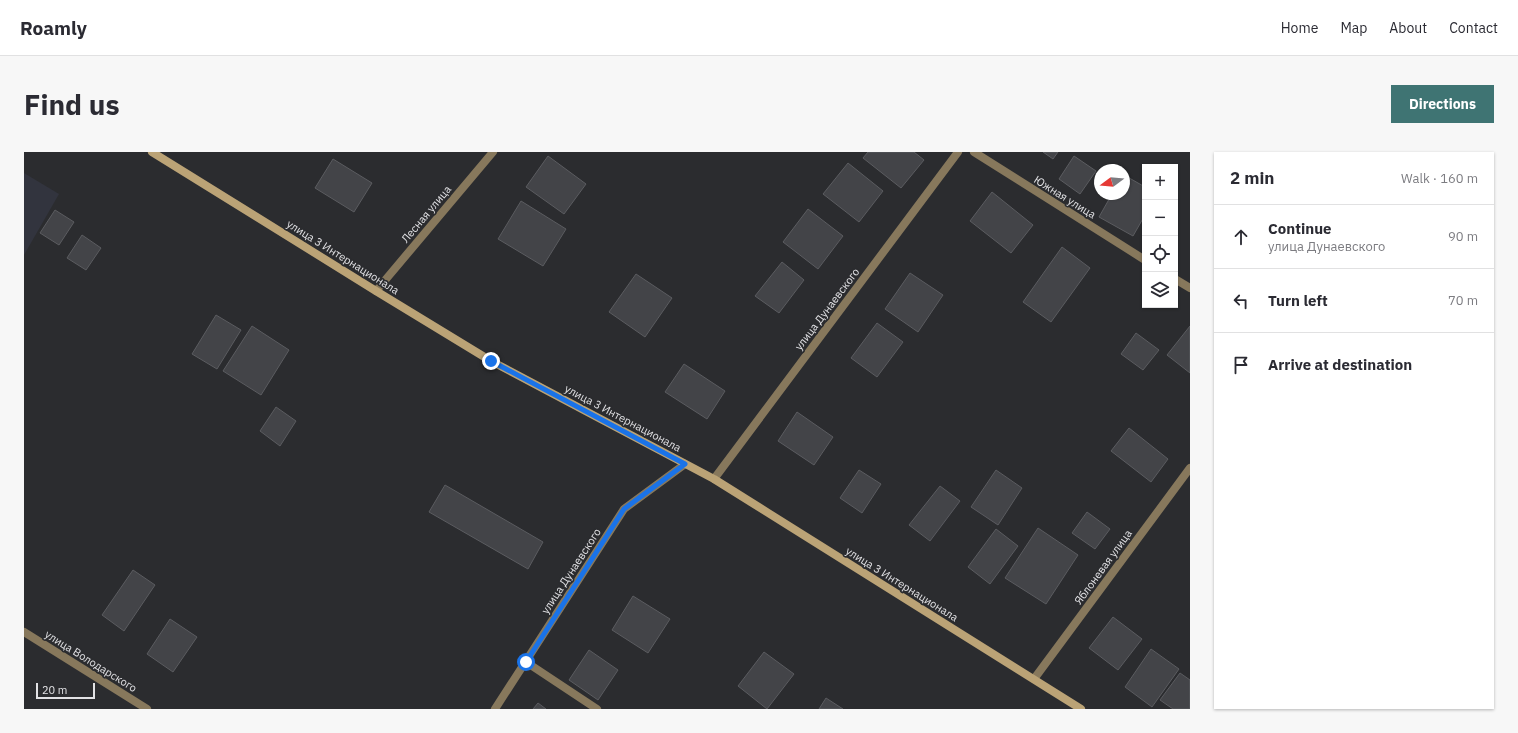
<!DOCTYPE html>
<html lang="en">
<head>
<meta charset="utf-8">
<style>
	:root { --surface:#fff; --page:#f7f7f7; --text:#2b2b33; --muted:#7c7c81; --line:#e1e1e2; --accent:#3f7473 }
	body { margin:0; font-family:"IBM Plex Sans",sans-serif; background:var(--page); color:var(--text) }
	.controls { position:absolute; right:12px; top:12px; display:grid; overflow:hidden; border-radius:0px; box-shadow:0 1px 3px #0004 }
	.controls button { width:36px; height:36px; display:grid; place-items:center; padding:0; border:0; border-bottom:1px solid var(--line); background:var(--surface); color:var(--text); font:20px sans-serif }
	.compass { position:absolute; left:1070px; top:12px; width:36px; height:36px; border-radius:50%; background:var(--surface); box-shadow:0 1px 3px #0004; rotate:254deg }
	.scale { position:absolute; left:12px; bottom:10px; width:59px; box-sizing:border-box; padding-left:4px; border:2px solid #e2e2e5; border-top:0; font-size:11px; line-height:14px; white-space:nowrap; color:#e2e2e5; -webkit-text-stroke:3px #2b2c2f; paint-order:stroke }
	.stop { position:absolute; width:12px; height:12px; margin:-9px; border:3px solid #1a73e8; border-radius:50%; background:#fff }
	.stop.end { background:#1a73e8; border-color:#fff; box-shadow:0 1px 4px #0008 }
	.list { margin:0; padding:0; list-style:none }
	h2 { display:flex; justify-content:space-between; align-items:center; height:52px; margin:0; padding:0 16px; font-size:17px }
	h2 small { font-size:13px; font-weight:400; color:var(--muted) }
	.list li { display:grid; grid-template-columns:26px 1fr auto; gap:12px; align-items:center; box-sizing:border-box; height:64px; padding:0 16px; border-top:1px solid var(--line) }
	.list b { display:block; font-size:15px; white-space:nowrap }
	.list p { margin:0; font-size:13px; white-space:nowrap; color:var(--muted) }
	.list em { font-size:13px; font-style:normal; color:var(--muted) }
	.icon { flex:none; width:22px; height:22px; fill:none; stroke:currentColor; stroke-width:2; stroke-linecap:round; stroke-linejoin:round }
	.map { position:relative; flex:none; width:1166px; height:557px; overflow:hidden; border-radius:0px }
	header { display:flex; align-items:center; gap:24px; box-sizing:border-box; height:56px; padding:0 20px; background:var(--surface); border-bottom:1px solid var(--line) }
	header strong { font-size:19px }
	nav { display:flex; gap:22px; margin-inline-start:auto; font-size:14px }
	.intro { display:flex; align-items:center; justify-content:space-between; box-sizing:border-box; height:96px; padding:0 24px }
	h1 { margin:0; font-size:28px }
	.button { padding:10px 18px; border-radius:0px; background:var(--accent); color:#fff; font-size:14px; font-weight:700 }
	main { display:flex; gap:24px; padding:0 24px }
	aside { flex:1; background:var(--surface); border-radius:0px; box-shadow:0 1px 3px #0004 }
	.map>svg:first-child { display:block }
</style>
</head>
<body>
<header>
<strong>Roamly</strong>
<nav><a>Home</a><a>Map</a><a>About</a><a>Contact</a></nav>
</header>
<div class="intro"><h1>Find us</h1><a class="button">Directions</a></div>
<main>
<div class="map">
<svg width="1166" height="557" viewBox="0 0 1166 557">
	<rect width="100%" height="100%" fill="#2b2c2f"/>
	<path fill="#32343e" d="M0 21 35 42 0 103Z"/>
	<path fill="#434448" stroke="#5b5c60" d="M844 0H890L900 8 877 36 839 6Z
		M1019 0H1034L1029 7Z
		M524 4 562 32 540 62 502 35Z
		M1050 4 1072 19 1056 42 1035 27Z
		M309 7 348 31 330 60 291 36Z
		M824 11 859 39 835 70 799 42Z
		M1100 23 1121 35V63L1109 84 1075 65 1088 42H1100Z
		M968 40 1009 73 987 101 946 69Z
		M497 49 542 77 519 114 474 87Z
		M784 57 819 84 794 117 759 90Z
		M31 58 50 70 35 93 16 81Z
		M58 83 77 96 62 118 43 106Z
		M1038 95 1066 116 1027 170 999 150Z
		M758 110 780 128 755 161 731 144Z
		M886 121 919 143 894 180 861 157Z
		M612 122 648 146 621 185 585 160Z
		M192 163 217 178 193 217 168 202Z
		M853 171 879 190 853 225 827 206Z
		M228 174 265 198 237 243 199 219Z
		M1166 174V221L1143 203Z
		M1112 181 1135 198 1119 218 1097 202Z
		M660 212 701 239 683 267 641 240Z
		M252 255 272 269 256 294 236 279Z
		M773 260 809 285 790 313 754 289Z
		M1105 276 1144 307 1127 330 1087 299Z
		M835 318 857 332 838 361 816 346Z
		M972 318 998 336 974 373 947 355Z
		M421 333 519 390 504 417 405 360Z
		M916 334 936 349 906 389 885 373Z
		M1063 360 1086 377 1071 397 1048 381Z
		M1014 376 1054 403 1022 452 981 426Z
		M972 377 994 394 966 432 944 415Z
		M109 418 131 433 100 479 78 463Z
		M609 444 646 467 624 501 588 478Z
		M1089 465 1118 487 1094 518 1065 496Z
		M146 467 173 485 149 520 123 502Z
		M1127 497 1155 517 1128 555 1101 535Z
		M565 498 594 518 574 548 545 528Z
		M740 500 770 522 743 557 714 534Z
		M1156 521 1166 528V557H1149L1136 548Z
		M802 546 819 557H795Z
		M514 551 522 557H509Z"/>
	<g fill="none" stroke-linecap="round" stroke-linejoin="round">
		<path stroke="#87785c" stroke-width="8" d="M950 0 1121 108
			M1151 127 1166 136
			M352 139 469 0
			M690 327 934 0
			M0 480 123 557
			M502 510 573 557
			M1010 527 1166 316
			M471 557 600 357 661 312"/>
		<path stroke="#bba376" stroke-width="8" d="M128 0 352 139 467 209 690 327 1057 557"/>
	</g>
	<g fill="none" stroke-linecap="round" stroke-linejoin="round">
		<path stroke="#1a73e8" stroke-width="5" d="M467 209 661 312 600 357 502 510"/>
	</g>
	<g text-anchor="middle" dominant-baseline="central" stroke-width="3.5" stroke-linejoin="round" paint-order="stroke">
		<g font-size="11" fill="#e2e2e5" stroke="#2b2c2f">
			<text transform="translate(1041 45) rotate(32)">Южная улица</text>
			<text transform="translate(402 62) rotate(-50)">Лесная улица</text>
			<text transform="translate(319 105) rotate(32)">улица 3 Интернационала</text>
			<text transform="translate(803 157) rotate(-53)">улица Дунаевского</text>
			<text transform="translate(599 266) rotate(28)">улица 3 Интернационала</text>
			<text transform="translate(1079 415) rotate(-54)">Яблоневая улица</text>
			<text transform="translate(547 419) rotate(-57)">улица Дунаевского</text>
			<text transform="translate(878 432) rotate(32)">улица 3 Интернационала</text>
			<text transform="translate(67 509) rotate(32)">улица Володарского</text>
		</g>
	</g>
</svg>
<div class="controls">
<button>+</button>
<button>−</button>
<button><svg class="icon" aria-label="locate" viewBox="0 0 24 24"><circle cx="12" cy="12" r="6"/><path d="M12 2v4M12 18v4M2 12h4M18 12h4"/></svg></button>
<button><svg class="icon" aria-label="layers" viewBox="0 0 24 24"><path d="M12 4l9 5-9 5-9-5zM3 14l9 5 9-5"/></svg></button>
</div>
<svg class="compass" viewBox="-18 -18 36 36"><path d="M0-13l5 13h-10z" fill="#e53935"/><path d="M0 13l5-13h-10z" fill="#7c7c81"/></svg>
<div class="scale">20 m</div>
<div class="stop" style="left:502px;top:510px"></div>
<div class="stop end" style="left:467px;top:209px"></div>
</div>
<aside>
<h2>2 min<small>Walk · 160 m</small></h2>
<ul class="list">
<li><svg class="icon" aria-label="ahead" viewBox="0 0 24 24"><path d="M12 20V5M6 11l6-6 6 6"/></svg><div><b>Continue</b><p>улица Дунаевского</p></div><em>90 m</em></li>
<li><svg class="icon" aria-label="left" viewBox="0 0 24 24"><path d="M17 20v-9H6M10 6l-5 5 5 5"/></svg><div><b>Turn left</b></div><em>70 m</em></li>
<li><svg class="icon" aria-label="arrive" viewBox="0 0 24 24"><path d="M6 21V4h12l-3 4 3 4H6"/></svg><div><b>Arrive at destination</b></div></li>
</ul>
</aside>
</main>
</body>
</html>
